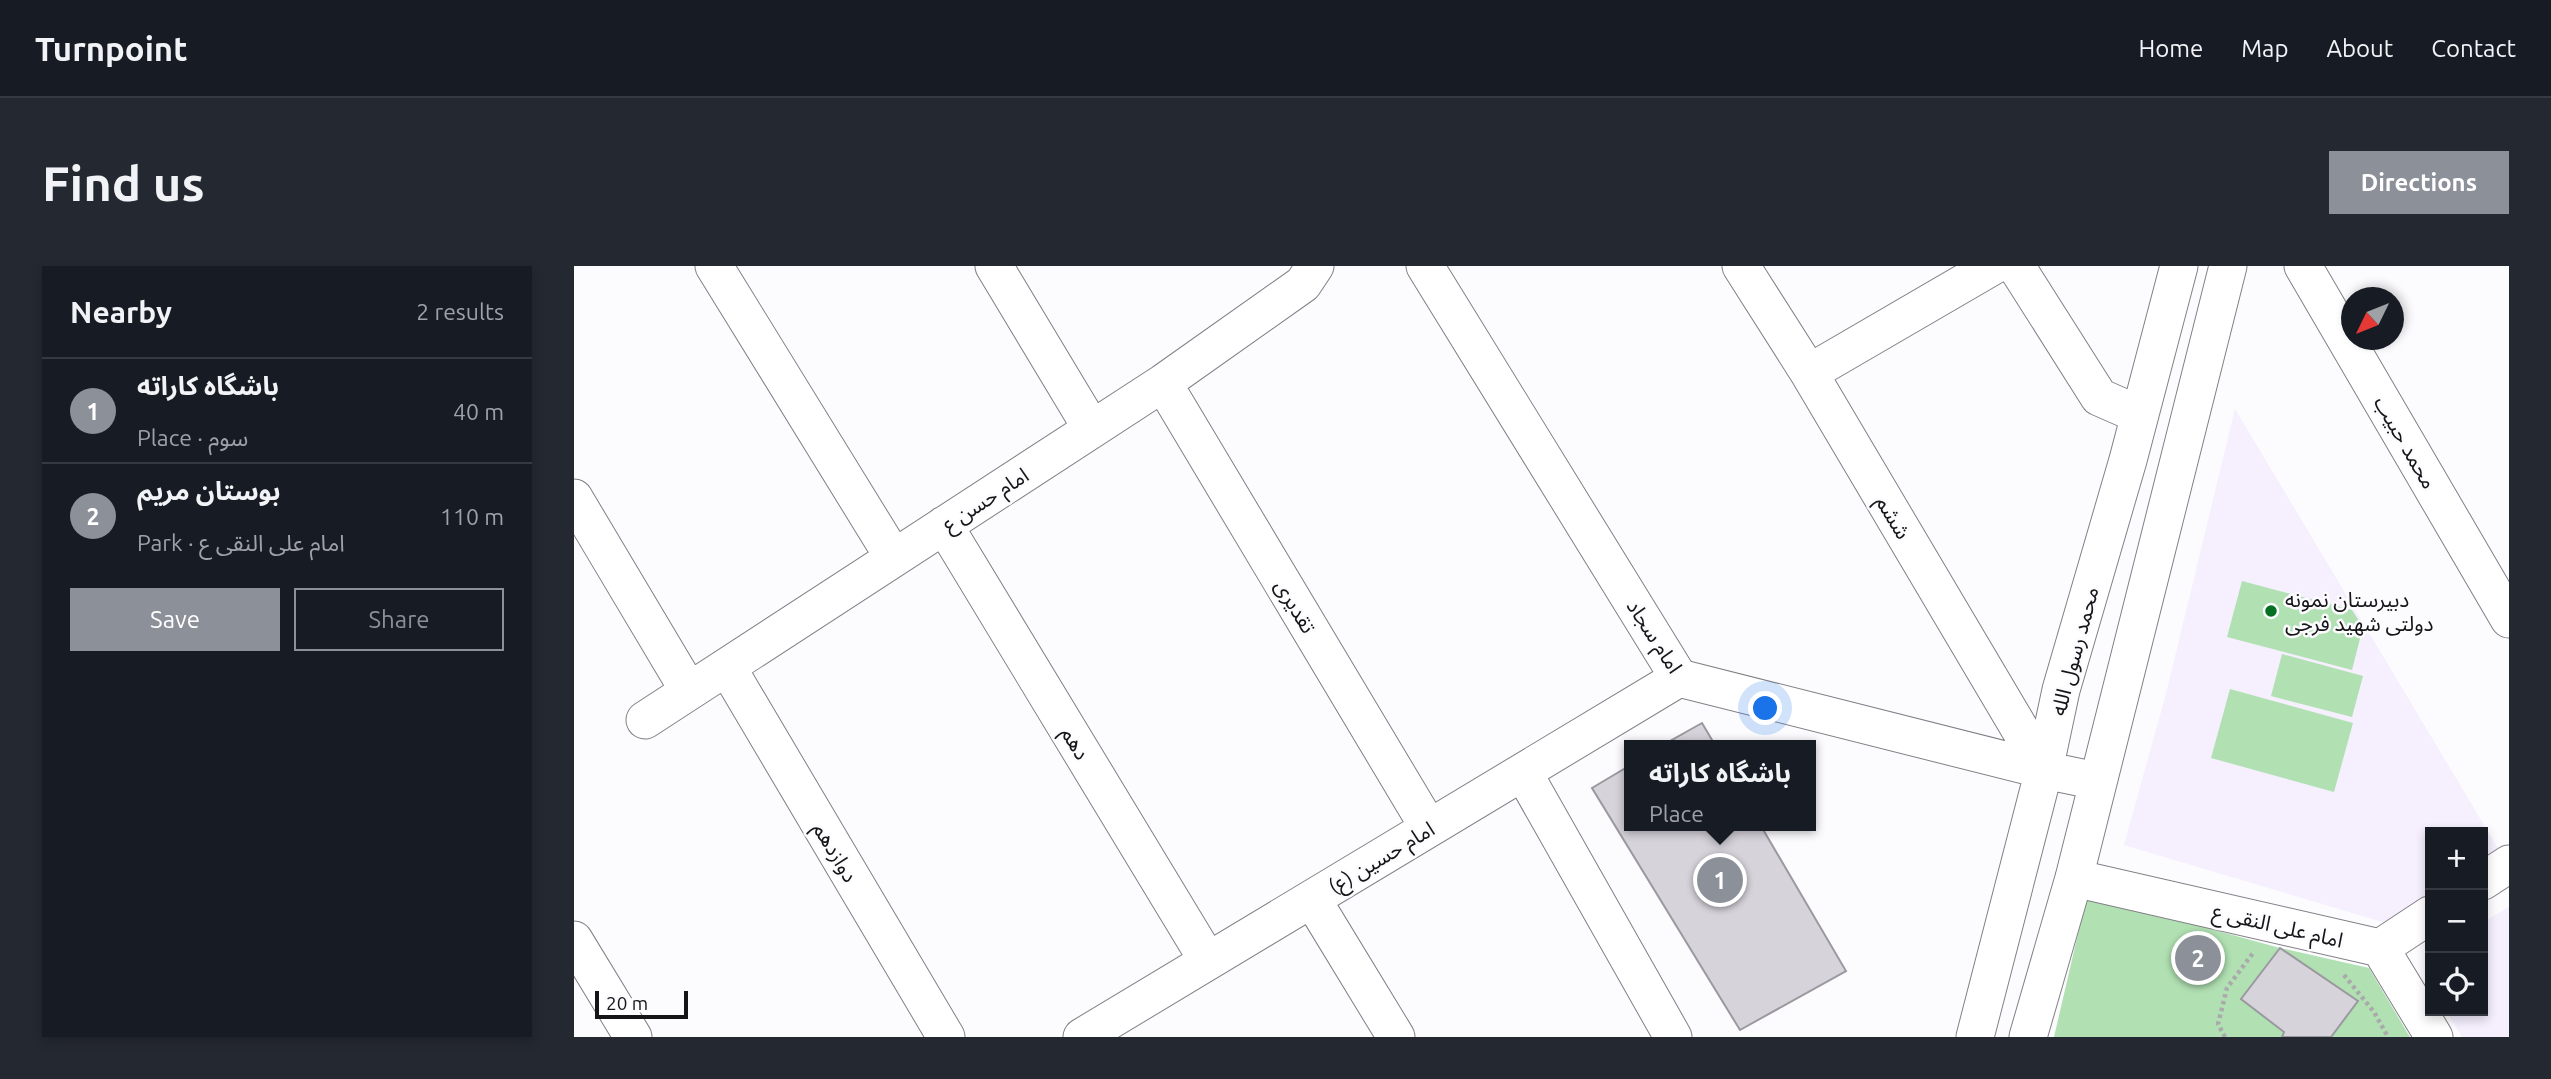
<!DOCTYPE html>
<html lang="en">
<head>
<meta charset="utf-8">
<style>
	:root { --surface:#171b24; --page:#242831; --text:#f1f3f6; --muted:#9ea1a6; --line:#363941; --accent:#8c9099 }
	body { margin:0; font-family:Ubuntu,"Noto Sans Arabic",sans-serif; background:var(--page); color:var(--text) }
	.controls { position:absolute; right:21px; bottom:21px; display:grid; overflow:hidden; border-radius:0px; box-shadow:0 4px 10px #0003 }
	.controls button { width:63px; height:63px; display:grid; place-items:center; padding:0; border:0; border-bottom:2px solid var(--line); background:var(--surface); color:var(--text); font:35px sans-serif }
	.compass { position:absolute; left:1767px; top:21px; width:63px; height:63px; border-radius:50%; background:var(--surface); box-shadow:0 4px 10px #0003; rotate:227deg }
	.scale { position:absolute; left:21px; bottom:18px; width:93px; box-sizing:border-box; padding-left:7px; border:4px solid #151417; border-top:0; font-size:19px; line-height:24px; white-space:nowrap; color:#151417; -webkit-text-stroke:5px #fcfbfe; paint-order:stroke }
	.you { position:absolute; left:1192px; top:443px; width:24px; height:24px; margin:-18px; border:5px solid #fff; border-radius:50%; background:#1a73e8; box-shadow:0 0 0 10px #1a73e833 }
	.badge { display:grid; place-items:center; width:46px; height:46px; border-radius:50%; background:var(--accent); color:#fff; font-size:23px; font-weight:700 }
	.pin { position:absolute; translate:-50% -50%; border:4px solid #fff; box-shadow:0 2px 7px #0006 }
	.popup { position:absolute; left:1050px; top:474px; width:192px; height:91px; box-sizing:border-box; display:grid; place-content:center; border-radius:0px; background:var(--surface); filter:drop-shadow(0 2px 5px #0005); font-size:23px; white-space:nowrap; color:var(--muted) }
	.popup b { font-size:26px; color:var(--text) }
	.popup::after { content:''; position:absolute; left:50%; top:100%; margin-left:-14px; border:14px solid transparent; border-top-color:var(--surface) }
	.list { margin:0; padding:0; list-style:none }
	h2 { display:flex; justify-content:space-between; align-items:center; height:91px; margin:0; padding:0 28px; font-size:30px }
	h2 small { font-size:23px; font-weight:400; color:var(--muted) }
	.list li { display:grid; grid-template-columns:46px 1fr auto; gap:21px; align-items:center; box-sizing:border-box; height:105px; padding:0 28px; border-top:2px solid var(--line) }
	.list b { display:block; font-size:26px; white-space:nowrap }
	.list p { margin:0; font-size:23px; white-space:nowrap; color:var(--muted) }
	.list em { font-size:23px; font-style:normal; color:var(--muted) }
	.actions { display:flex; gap:14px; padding:21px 28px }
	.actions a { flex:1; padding:16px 0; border:2px solid var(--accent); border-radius:0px; text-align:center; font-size:24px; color:var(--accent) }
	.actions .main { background:var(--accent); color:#fff }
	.icon { flex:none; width:38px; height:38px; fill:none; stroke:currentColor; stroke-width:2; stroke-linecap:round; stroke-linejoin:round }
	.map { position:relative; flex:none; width:1935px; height:771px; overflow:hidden; border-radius:0px }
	header { display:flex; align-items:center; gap:42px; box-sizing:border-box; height:98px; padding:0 35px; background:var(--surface); border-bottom:2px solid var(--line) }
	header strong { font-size:33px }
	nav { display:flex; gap:38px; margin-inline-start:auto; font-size:24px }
	.intro { display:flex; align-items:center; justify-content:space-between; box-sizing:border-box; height:168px; padding:0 42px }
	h1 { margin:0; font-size:49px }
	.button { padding:18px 32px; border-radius:0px; background:var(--accent); color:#fff; font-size:24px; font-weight:700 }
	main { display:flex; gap:42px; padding:0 42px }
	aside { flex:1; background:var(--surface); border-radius:0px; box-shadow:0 4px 10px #0003 }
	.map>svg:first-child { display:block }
</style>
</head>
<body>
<header>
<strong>Turnpoint</strong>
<nav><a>Home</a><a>Map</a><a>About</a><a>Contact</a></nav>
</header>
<div class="intro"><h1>Find us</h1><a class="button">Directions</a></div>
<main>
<aside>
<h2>Nearby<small>2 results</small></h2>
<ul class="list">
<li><span class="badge">1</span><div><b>باشگاه کاراته</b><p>Place · سوم</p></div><em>40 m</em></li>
<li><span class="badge">2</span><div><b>بوستان مریم</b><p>Park · امام علی النقی ع</p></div><em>110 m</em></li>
</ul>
<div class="actions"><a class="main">Save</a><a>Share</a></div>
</aside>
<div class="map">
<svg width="1935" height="771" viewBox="0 0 1935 771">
	<rect width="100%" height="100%" fill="#fcfbfe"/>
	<path fill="#f5effe" d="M1661 143 1925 584 1909 595V566H1856V628L1812 657 1550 579 1592 428Z
		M1935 641V771H1888L1872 745H1909V656Z"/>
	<path fill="#b1e1b3" d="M1668 315 1778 344 1789 361 1778 404 1653 371Z
		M1708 388 1789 410 1778 451 1697 430Z
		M1656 423 1779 457 1760 526 1637 492Z
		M1513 629 1706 682 1795 702 1836 771H1480Z"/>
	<path fill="#d6d3db" stroke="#9b99a0" stroke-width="2" d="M1128 457 1141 479H1089Z
		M1055 500V560H1187L1272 705 1166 764 1018 522Z
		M1706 682 1784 735 1757 771H1708L1710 766 1667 733Z"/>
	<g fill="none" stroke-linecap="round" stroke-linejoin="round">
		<g stroke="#828087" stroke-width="39">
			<path id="minor" d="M140 0 320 292
				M420 0 518 163
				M851 0 1105 412 1470 504 1523 515
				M1167 0 1235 107 1470 504
				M1442 0 1525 131 1566 149
				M1729 0 1935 353
				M1235 107 1419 0
				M589 117 855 562
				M0 232 115 425
				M370 259 634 695
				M153 401 372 771
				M71 454 589 117 729 18 741 0
				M949 506 1099 771
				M1500 612 1806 682 1860 771
				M1909 615 1935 598
				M738 633 822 771
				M0 674 59 771
				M1806 682 1856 649
				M508 771 1105 412
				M1401 771 1470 504 1487 424 1554 194 1605 0
				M1454 771 1500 612 1654 0"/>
		</g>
		<path stroke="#aaa9ac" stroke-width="4.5" stroke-dasharray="3.5 3.5" stroke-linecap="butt" d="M1770 709 1800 746 1814 771
			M1651 771 1644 758 1653 722 1679 687"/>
		<use href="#minor" stroke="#fff" stroke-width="37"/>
	</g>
	<circle fill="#047122" stroke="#fcfbfe" stroke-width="2.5" cx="1697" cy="345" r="7"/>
	<g text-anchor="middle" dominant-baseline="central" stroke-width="5" stroke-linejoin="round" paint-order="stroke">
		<g font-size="21" fill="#151417" stroke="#fcfbfe">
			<text transform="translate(1832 176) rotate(60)">محمد حبیب</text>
			<text transform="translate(411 233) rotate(-33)">امام حسن ع</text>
			<text transform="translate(1320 251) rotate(59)">ششم</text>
			<text transform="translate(722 340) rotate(59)">تقدیری</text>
			<text transform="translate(1081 370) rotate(57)">امام سجاد</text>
			<text transform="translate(1500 385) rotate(-75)">محمد رسول الله</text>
			<text transform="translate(502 477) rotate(59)">دهم</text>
			<text transform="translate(262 586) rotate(59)">دوازدهم</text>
			<text transform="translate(807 591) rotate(-31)">امام حسین (ع)</text>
			<text transform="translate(1704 659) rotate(13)">امام علی النقی ع</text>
		</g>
		<g font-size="21" fill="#151417" stroke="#fcfbfe" text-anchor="start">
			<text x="1711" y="333">دبیرستان نمونه<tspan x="1711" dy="24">دولتی شهید فرجی</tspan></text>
		</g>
	</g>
</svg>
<div class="controls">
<button>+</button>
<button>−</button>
<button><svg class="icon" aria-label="locate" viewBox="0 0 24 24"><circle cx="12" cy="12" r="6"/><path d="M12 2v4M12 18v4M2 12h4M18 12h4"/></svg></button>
</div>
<svg class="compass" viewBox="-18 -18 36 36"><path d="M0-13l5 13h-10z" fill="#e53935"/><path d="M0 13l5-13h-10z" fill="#9ea1a6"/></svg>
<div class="scale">20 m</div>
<div class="you"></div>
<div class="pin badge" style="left:1146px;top:614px">1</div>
<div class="popup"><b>باشگاه کاراته</b>Place</div>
<div class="pin badge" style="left:1624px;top:692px">2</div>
</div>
</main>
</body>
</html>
